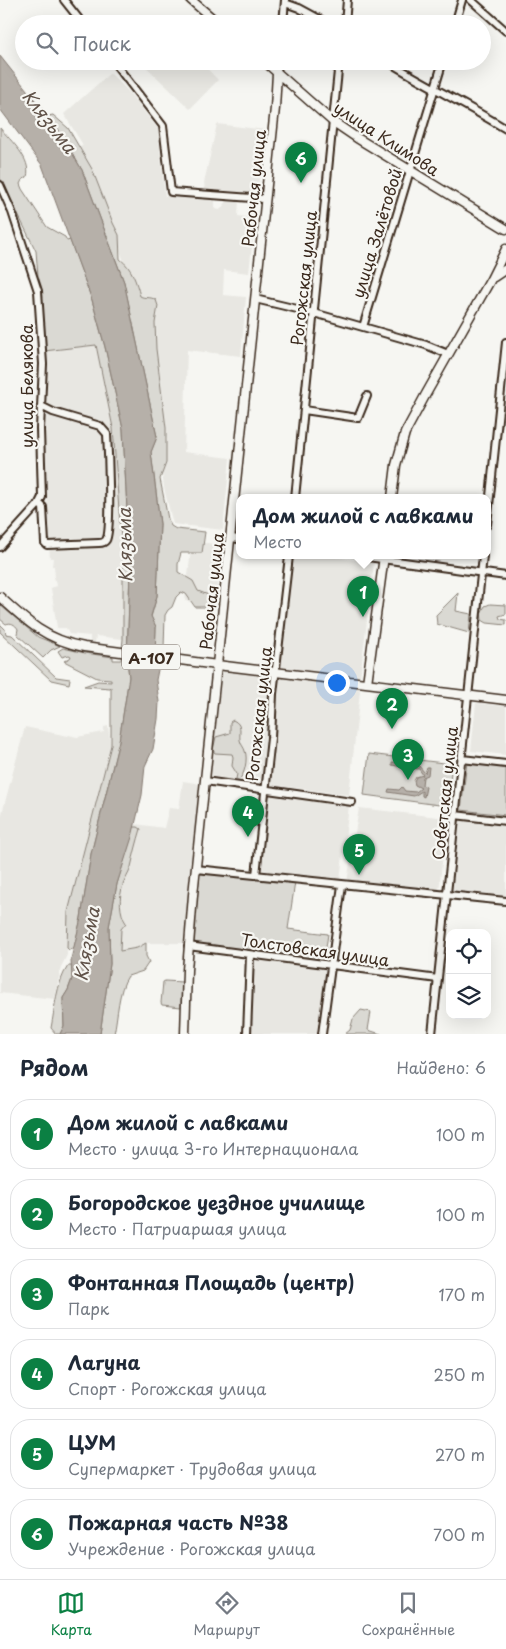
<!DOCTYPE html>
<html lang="ru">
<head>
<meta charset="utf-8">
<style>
	:root { --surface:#fff; --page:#f6f6f7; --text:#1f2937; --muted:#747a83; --line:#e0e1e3; --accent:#0b8043 }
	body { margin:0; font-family:"Playpen Sans",sans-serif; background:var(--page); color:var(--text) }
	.controls { position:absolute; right:15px; bottom:15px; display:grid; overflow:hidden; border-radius:10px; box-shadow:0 5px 20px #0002 }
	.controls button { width:45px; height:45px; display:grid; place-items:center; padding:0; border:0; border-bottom:1px solid var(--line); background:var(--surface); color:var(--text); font:25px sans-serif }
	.you { position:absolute; left:336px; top:682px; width:18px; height:18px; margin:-12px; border:4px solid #fff; border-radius:50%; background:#1a73e8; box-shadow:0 0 0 8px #1a73e833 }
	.badge { display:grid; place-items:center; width:32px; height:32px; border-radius:50%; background:var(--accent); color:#fff; font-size:16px; font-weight:700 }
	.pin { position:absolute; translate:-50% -41px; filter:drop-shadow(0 1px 2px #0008) }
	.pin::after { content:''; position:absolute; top:26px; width:18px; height:15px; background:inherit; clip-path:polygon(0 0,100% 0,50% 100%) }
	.popup { position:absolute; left:236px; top:494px; width:255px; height:65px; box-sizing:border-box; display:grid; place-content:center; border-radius:10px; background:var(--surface); filter:drop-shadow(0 1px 4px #0005); font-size:16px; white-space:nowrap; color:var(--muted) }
	.popup b { font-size:19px; color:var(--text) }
	.popup::after { content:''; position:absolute; left:50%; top:100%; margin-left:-10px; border:10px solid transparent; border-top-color:var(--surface) }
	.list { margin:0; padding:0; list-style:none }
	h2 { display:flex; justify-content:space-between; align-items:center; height:65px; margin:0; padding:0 20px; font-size:21px }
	h2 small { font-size:16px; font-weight:400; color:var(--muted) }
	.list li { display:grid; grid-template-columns:32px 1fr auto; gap:15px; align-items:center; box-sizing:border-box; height:70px; margin:0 10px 10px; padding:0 10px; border:1px solid var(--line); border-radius:20px }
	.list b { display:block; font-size:19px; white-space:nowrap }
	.list p { margin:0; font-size:16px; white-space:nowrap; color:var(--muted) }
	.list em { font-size:16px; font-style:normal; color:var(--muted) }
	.icon { flex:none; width:28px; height:28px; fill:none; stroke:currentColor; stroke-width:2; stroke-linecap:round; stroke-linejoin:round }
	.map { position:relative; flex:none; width:506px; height:1034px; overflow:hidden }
	.search { position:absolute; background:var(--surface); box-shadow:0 5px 20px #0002; left:15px; right:15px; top:15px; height:55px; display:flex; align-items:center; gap:12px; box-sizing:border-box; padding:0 18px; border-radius:28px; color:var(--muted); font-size:19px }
	.sheet { height:545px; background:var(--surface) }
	nav { display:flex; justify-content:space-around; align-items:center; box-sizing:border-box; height:70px; border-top:1px solid var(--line); background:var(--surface); font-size:14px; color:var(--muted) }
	nav a { display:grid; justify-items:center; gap:2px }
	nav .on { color:var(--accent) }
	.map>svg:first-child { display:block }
</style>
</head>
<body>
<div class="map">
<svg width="506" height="1034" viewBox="0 0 506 1034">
	<rect width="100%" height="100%" fill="#f6f6f2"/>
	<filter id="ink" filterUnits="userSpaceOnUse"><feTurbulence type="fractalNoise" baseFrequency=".02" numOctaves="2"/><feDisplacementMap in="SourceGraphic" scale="10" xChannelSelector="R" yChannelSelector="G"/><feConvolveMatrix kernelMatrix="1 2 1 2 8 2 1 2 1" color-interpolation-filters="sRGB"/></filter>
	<g filter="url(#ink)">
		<path fill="#e8e7e2" d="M140 61H200L218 80 190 109Z
			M110 73 128 91 158 129 165 196 178 195 200 199H215V209L220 210 228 200 239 201 238 216 255 218 249 273 224 270 223 295 246 297 241 356 187 350 184 452 230 458 223 530 173 524 164 488 160 453 167 440 144 319 109 219 74 151 83 145 64 114Z
			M217 124 266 130 257 194 205 189 204 183Z
			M96 345 113 428 121 538H123L124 580 123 639 96 636 95 643H90V636L69 634 66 628H57L51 588 57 586 56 580H54L53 577H55L54 566H52L53 558H50L49 546 44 421V351Z
			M192 541 222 545 216 605 185 601Z
			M293 556H328L374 563 360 677 279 667Z
			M222 670 271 675 268 702 269 730 261 784 210 776Z
			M279 675 358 686 360 691 349 795 271 785 269 783 275 739 274 699Z
			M476 703 506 706V755L471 751Z
			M108 726 111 745 68 912 67 955 61 967 55 999 0 993V821L25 727 68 736 69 735 77 737 104 732V727Z
			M183 781 201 784 185 943H146L137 948 120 951 121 929 126 923 121 913V895L123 884 131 868 133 854 141 829 138 827H134L135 824 164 828 169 808 179 809Z
			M268 794 349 806 340 880 260 870Z
			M359 808 447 818 439 890 347 882Z
			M460 819 506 824V896L454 891 452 889Z
			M252 958 326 969 317 1034H249Z"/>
		<path fill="#dad9d3" stroke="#8a8278" d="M53 115 68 128 92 169 113 223 119 235 120 259C132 268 136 281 140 296 145 299 150 296 156 300L158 306 155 323 156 349 166 428V463L160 479 168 519 171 526 176 529 205 532 202 553H181L178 564V572L193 581 198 591 211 596 214 604 210 607H195L186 594 181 592 176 597 172 607 168 610 165 615 164 648 161 651H155L156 627 151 617 157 596 160 524 151 452 157 437 124 282 82 170 58 129 48 116Z
			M0 128C11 141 32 159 27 177L22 180 20 184 22 189 47 227 65 237 67 241 70 240 92 300 105 347 123 429 130 571 127 659 129 677 119 741 91 854 81 918 74 948 69 950 67 948 68 912 111 745V687L110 688 84 686 98 681 111 682V679L97 678 64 661 70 658 71 656 69 655 62 657 58 651 63 648 85 653 113 657V660H121L123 639V539L121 538 113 428 96 345 44 351 36 251 0 178Z
			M458 593 456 611 471 614 469 633 437 624 436 615Z
			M490 604 506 605V614L499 616 500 619 506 620V625L487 623 482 620 481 613 485 606Z
			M0 605 38 637 60 646 51 650 43 658 17 634 18 629C15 624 11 622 6 624L0 619Z
			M0 624 5 629 6 634 12 635 56 677 70 679 69 684 51 680 0 632Z
			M233 720C243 725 239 731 240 740 241 745 244 747 245 751 248 758 245 776 238 780L236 779 237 774 232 766 233 757 232 754 215 753 213 750 216 737 230 733V722Z
			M369 754 452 764 447 806 364 795Z
			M467 762 506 766V815L461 810Z
			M134 827H138L141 829C137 842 134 854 131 867 129 874 125 879 123 885 119 896 119 913 126 923L121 929 120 951 137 948 146 943V956L149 962 143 971 128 976C118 991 118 1015 114 1034H100L110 964 109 927 117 884Z
			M198 872 295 882 288 929 328 934 324 961 191 944Z
			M68 966H73L72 979 68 990 63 998 64 1026 60 1034H56L51 1028C55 1008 56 984 68 966Z
			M165 981 182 982 181 1007 162 1005 161 1003 163 982Z
			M361 1010 371 1012 368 1030 381 1034H345L350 1030 353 1019Z"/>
		<path fill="#b6b0a9" stroke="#857a71" d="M0 56 58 129 82 170 124 282 157 437 151 452 160 524 157 596 151 616 156 627 155 662 158 670 156 680 159 702 158 719 153 749 145 766 142 795 132 837 117 884 109 927 110 964 100 1034H60L64 1026 63 998 68 990 72 979 71 959 81 918 91 854 119 741 129 677 127 659 130 571 123 429 105 347 92 300 42 165 0 109Z
			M392 762 418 765 425 773 427 767H429L428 775 423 777 422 785 426 787 424 797 422 796V791L414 796 388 792 389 789 399 790 402 787 405 791 416 792 421 788 415 785 414 781 416 777 423 775 419 769 408 768 404 770 402 767 392 765Z"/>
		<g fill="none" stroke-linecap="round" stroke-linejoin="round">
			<g stroke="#3b2a1e" stroke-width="10">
				<path id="minor" d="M64 0 83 24
					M471 0 506 31
					M285 3 299 8 323 21 325 24
					M283 24 285 0
					M345 24 347 0
					M455 24 462 0
					M113 61 163 126 171 192 265 199
					M387 61C426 85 467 105 506 129
					M118 67 125 61
					M277 73 278 61
					M0 185 12 212 38 291 43 364 40 429 42 497 38 505 0 547
					M255 299 314 313 426 345 448 354
					M363 327 443 61
					M304 410 358 418 367 396
					M295 498 339 61
					M38 505 42 506 43 507 45 543 47 545 99 543C102 543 104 543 106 540 112 531 108 450 107 434L100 426 53 412 41 406
					M487 525 506 342
					M231 538 239 539
					M360 556 506 576
					M462 759 506 764
					M205 781 352 802
					M455 815 506 821
					M196 869 506 901
					M256 875 271 738 273 694 289 556
					M188 946 438 979
					M247 1034 250 955
					M322 1034 342 885
					M432 1034 483 556"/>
			</g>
			<g stroke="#3b2a1e" stroke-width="11">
				<path id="major" d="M191 0 219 24
					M264 61 332 121 357 138 506 229
					M494 277 506 269
					M392 498 396 465 405 433 426 394 491 279 506 249
					M0 597C27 622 47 640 84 647L217 665 506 700
					M367 683 384 556
					M185 1034 187 970 193 895 275 108 277 73"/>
			</g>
			<use href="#minor" stroke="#f6f6f2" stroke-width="6"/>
			<use href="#major" stroke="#f6f6f2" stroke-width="8"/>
		</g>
	</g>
	<g text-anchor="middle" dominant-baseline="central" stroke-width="4.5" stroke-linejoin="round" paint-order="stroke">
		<rect fill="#f6f6f2" stroke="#73675e" stroke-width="1" x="122" y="644.5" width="58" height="25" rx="4"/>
		<g font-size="15" font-weight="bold" fill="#3b2a1e">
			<text x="151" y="657">А-107</text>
		</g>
		<g font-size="16" fill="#3b2a1e" stroke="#f6f6f2">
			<text transform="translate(387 138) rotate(33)">улица Климова</text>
			<text transform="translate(253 188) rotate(-84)">Рабочая улица</text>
			<text transform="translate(376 233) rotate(-73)">улица Залётовой</text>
			<text transform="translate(303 278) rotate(-84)">Рогожская улица</text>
			<text transform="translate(26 386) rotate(-90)">улица Белякова</text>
			<text transform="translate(211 591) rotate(-84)">Рабочая улица</text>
			<text transform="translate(258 714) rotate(-84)">Рогожская улица</text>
			<text transform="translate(444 793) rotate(-84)">Советская улица</text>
			<text transform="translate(315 949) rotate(8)">Толстовская улица</text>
		</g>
		<g font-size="18" font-style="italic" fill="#605248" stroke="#f6f6f2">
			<text transform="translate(50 121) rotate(52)">Клязьма</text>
			<text transform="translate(124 545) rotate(-91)">Клязьма</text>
			<text transform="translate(86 944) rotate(-80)">Клязьма</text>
		</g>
	</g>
</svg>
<div class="controls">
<button><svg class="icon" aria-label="locate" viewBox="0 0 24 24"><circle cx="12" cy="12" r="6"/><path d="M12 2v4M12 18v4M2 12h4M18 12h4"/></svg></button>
<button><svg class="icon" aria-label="layers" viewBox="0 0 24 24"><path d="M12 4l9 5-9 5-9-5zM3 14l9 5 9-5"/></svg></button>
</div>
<div class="you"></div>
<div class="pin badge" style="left:363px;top:617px">1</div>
<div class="popup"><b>Дом жилой с лавками</b>Место</div>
<div class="pin badge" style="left:392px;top:729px">2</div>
<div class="pin badge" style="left:408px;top:780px">3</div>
<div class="pin badge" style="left:248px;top:837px">4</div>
<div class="pin badge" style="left:359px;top:875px">5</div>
<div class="pin badge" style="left:301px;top:183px">6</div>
<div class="search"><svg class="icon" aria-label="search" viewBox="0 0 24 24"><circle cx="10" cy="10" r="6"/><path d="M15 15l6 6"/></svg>Поиск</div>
</div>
<section class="sheet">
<h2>Рядом<small>Найдено: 6</small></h2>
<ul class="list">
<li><span class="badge">1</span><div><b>Дом жилой с лавками</b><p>Место · улица 3-го Интернационала</p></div><em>100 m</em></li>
<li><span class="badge">2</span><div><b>Богородское уездное училище</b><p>Место · Патриаршая улица</p></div><em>100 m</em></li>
<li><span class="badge">3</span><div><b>Фонтанная Площадь (центр)</b><p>Парк</p></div><em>170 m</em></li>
<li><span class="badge">4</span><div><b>Лагуна</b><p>Спорт · Рогожская улица</p></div><em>250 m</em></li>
<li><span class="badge">5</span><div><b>ЦУМ</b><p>Супермаркет · Трудовая улица</p></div><em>270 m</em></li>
<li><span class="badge">6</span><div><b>Пожарная часть №38</b><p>Учреждение · Рогожская улица</p></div><em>700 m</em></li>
</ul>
</section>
<nav>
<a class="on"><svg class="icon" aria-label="map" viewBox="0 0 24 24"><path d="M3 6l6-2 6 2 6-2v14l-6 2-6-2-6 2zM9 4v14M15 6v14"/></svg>Карта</a>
<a><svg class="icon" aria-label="directions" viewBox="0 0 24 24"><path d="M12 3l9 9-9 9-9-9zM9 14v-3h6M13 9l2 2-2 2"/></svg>Маршрут</a>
<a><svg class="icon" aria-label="saved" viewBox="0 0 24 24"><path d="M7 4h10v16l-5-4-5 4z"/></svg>Сохранённые</a>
</nav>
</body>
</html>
